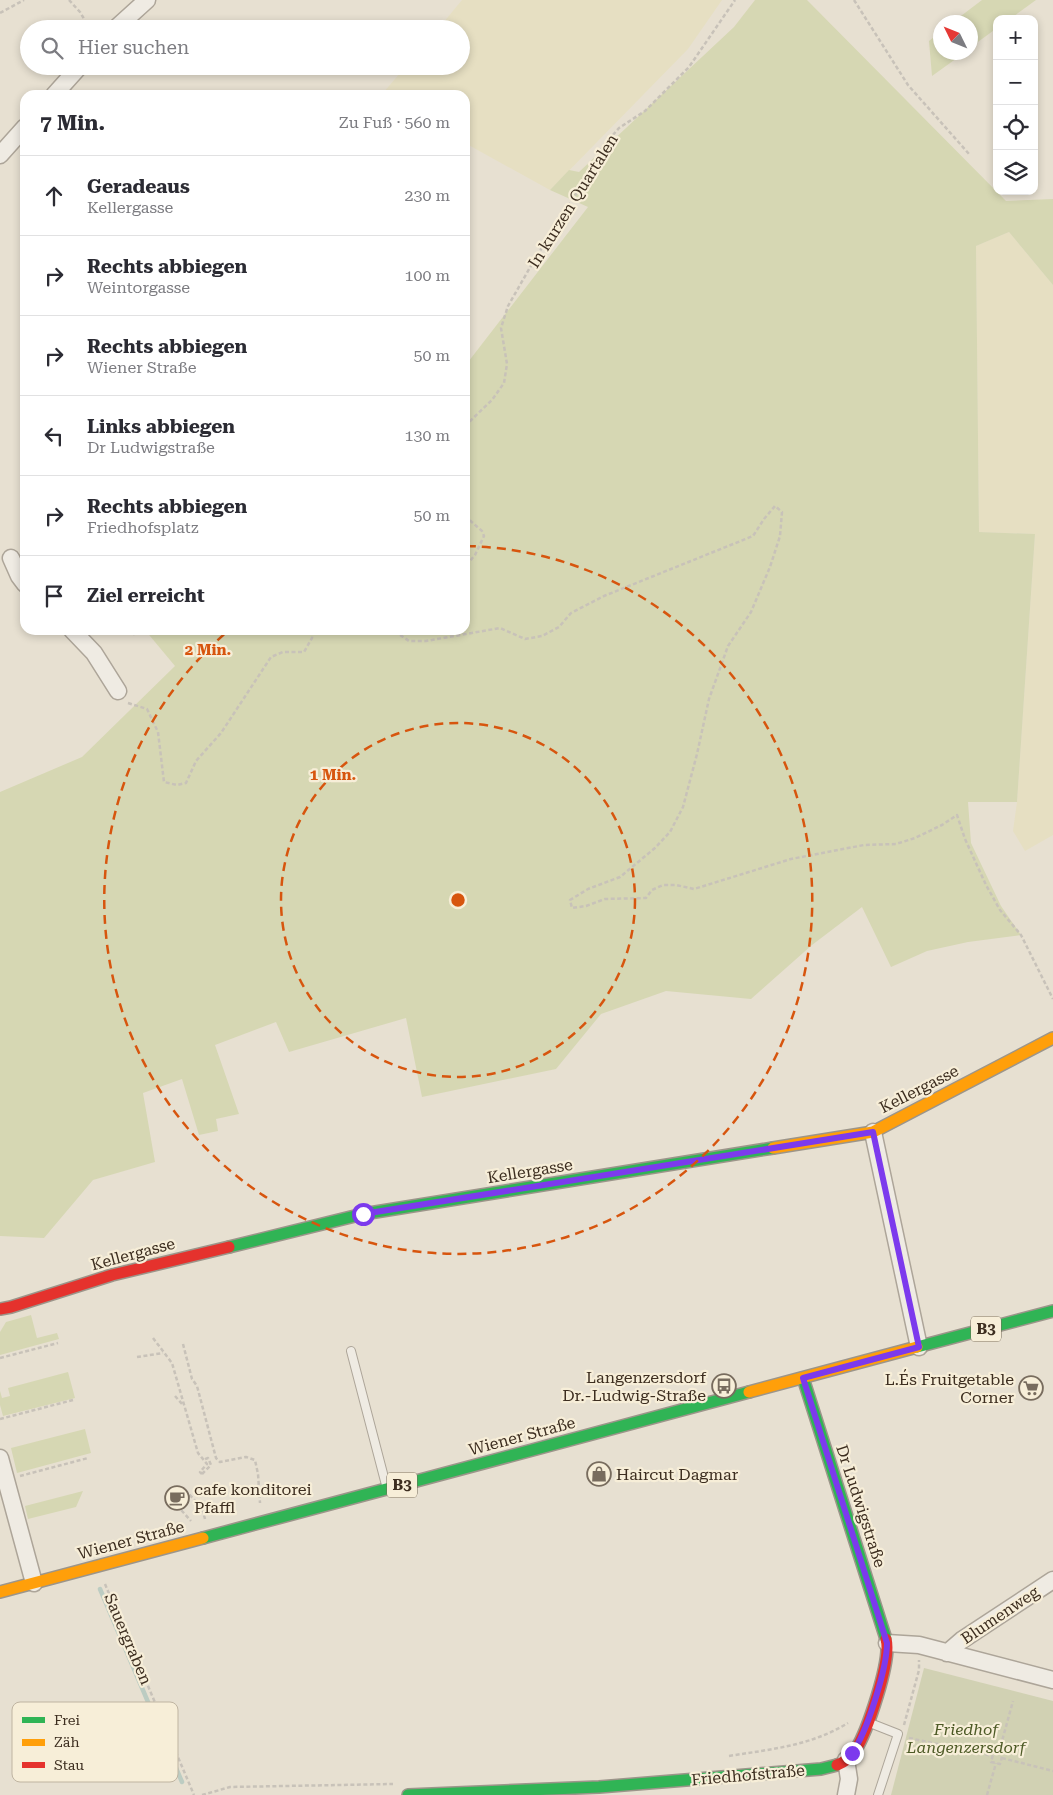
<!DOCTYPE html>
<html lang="de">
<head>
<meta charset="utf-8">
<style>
	:root { --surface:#fff; --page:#f7f7f7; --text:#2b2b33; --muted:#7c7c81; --line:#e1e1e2 }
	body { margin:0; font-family:"Roboto Serif",serif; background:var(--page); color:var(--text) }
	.controls { position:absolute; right:15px; top:15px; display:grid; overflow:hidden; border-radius:10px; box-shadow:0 2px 8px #0003 }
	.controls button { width:45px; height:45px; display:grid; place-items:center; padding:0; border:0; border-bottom:1px solid var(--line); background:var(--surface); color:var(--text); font:25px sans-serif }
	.compass { position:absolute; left:933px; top:15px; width:45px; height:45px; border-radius:50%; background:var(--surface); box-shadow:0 2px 8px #0003; rotate:313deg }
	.stop { position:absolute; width:15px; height:15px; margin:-11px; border:4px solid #7c3aed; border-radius:50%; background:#fff }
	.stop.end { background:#7c3aed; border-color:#fff; box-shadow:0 1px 5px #0008 }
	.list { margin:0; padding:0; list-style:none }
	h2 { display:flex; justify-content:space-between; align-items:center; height:65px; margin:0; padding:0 20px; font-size:21px }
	h2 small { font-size:16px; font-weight:400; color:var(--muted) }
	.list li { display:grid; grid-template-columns:32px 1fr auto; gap:15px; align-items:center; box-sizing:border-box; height:80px; padding:0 20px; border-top:1px solid var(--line) }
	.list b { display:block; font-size:19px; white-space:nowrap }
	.list p { margin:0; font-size:16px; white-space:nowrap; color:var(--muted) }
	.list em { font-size:16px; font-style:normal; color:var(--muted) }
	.icon { flex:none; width:28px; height:28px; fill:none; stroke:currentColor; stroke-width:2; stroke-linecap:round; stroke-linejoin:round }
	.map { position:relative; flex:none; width:1053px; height:1795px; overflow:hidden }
	.search { position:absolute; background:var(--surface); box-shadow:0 2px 8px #0003; left:20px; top:20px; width:450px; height:55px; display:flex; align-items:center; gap:12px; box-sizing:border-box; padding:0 18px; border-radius:28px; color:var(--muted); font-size:19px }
	.panel { position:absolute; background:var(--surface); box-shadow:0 2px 8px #0003; left:20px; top:90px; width:450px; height:545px; border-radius:15px }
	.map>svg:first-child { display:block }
</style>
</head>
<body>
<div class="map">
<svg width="1053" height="1795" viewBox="0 0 1053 1795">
	<rect width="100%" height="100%" fill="#e7e0d1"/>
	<path fill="#e6dfc2" d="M462 0H722L688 49 550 190 465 143V95H387L383 93 406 66H461V29H438Z
		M1009 232 1053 285V835L1025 851 1013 831 1017 802 1035 534 979 532 976 246Z"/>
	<path fill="#d6d7b3" d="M755 0H807L1006 201 1053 199V285L1009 232 976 246 979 532 1035 534 1017 802H968L971 843 1001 906 1021 935 968 942 927 951 891 967 862 907 812 945 751 999 666 991 601 1014 556 1069 422 1097 406 1018 289 1052 276 1022 215 1045 239 1114 216 1119 218 1131 199 1135 182 1079 143 1093 155 1162 93 1180 44 1238 0 1236V792L82 757 175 666 145 630H465V366L588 207 550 190 569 170 579 172 734 27Z
		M982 0H1036L1010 19H997V28L971 47 970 22H953Z
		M940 32V52L964 53 932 76 929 41Z
		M31 1315 37 1338 57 1333 59 1339 0 1355V1332L6 1322Z
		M68 1372 75 1398 3 1416 0 1405V1391L2 1398 10 1396 8 1388Z
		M85 1429 91 1453 17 1473 11 1448Z
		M83 1491 76 1507 28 1519 25 1506Z"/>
	<path fill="#d1d1b3" d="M924 1668 1053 1701V1795H891Z"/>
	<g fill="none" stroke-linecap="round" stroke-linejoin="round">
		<path stroke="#bcccc2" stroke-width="4.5" d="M100 1589 182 1782"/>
		<g stroke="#ada599" stroke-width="10">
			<path id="lane" d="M351 1351 386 1485
				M870 1723 898 1734 878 1795"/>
		</g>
		<g stroke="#ada599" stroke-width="19">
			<path id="street" d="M115 29 147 0
				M54 95 80 66
				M0 155 25 127
				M11 558 19 576 25 584
				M72 630 94 653 118 691
				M873 1132 919 1347
				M0 1458 34 1583
				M887 1643 919 1645 1053 1680
				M947 1653 962 1640 1053 1580
				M846 1795 849 1779 846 1760"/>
		</g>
		<g stroke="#9c958a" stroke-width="14">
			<path id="fast" d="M229 1247 363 1214 773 1148
				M917 1347 1053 1311
				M803 1378 886 1639
				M203 1538 749 1392
				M408 1795 599 1787 821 1769 837 1765"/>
		</g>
		<g stroke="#9c958a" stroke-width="14">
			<path id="slow" d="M773 1148 873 1132 1053 1038
				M749 1392 917 1347
				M0 1592 203 1538"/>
		</g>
		<g stroke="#9c958a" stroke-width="14">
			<path id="jam" d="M0 1309 11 1307 112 1275 229 1247
				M837 1765C845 1762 850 1758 855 1751 867 1732 892 1660 886 1639"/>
		</g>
		<path stroke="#c8c2b9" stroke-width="2.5" stroke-dasharray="4 2.5" stroke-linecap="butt" d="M69 0 80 12 90 29
			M854 0 908 85 969 154
			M0 13 24 0
			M465 426 492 400 504 383 507 364 501 328 508 306 536 257 581 186 604 145 619 128 645 111 689 67 735 0
			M465 437 466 426
			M465 516 482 531 484 536 475 555 465 567
			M129 630 130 633 134 634 140 630
			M404 630 400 635 409 641H426L500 628 525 639 542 636 559 627 571 613 604 596 753 536 764 519 775 506 782 512 780 536 770 567 751 612 728 646 709 699 697 754 683 807 670 832 655 848 620 877 588 889 570 900 572 908 586 906 605 899 646 898 652 890 663 885H676L694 889 791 859 864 845 896 844 915 838 942 825 957 815 965 839 986 885 1000 910 1021 935 1053 999
			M128 703 147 709 158 732 164 782 177 785 186 783 196 761 221 733 271 657 283 652H304L312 638 313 630
			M153 1338 172 1363 198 1453 207 1464 200 1472 202 1474
			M183 1344 192 1379 197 1386 216 1458 220 1462 246 1457 255 1460 258 1474 260 1503
			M137 1357 163 1353
			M0 1358 58 1343
			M175 1396 183 1405
			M0 1419 73 1400
			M202 1474 211 1465 208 1458 203 1460
			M20 1476 88 1458
			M185 1490 202 1508 205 1519
			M177 1498 182 1511 191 1521
			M105 1584 194 1795
			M904 1725 919 1670V1660
			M909 1738 993 1756
			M994 1751 1003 1753 1000 1764 991 1762Z
			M999 1752 1013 1701
			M729 1756C772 1749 810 1746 848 1723
			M1002 1758 1053 1771
			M202 1795 230 1787 393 1784
			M987 1795 996 1763"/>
		<use href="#lane" stroke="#efebe3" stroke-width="8"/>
		<use href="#street" stroke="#efebe3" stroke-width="16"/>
		<use href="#fast" stroke="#30b455" stroke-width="11"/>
		<use href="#slow" stroke="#ff9f0a" stroke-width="11"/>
		<use href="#jam" stroke="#e5322d" stroke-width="11"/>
	</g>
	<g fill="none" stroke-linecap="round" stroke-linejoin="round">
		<path stroke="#7c3aed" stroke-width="6" d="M363 1214 873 1132 919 1347 803 1378 887 1643C887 1668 867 1733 852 1753"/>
	</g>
	<g fill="none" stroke="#d7550e" stroke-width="2.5" stroke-dasharray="9 6">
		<circle cx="458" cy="900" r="177"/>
		<path d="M467 546A354 354 0 1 1 228 631"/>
	</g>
	<defs>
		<g id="bus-ring" transform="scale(1.25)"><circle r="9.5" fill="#f7eed8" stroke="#786c5e" stroke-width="1.5"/><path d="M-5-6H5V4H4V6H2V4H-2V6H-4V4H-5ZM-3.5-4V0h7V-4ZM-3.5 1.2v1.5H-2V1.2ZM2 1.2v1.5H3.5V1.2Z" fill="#786c5e"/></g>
		<g id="supermarket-ring" transform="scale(1.25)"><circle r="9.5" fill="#f7eed8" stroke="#786c5e" stroke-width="1.5"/><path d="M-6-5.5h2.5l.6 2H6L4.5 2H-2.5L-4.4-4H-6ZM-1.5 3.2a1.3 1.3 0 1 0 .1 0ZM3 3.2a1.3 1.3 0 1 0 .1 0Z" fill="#786c5e"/></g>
		<g id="shop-ring" transform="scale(1.25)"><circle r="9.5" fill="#f7eed8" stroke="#786c5e" stroke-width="1.5"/><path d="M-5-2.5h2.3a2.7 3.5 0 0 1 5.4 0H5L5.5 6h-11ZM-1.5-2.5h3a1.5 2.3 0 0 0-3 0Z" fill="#786c5e"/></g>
		<g id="cafe-ring" transform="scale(1.25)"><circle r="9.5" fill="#f7eed8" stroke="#786c5e" stroke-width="1.5"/><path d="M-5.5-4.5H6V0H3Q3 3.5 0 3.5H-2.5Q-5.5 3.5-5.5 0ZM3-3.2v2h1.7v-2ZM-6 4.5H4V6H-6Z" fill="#786c5e"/></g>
	</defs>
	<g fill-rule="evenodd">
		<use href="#bus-ring" x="724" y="1386"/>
		<use href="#supermarket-ring" x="1031" y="1388"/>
		<use href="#shop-ring" x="599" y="1474"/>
		<use href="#cafe-ring" x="177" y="1498"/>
	</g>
	<g text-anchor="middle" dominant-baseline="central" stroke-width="4.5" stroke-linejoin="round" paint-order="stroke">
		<g fill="#f7eed8" stroke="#756857" stroke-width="1">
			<rect x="971" y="1316.5" width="30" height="25" rx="4"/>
			<rect x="387" y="1472.5" width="30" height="25" rx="4"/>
		</g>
		<g font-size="15" font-weight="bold" fill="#3d2e20">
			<text x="986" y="1329">B3</text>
			<text x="402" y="1485">B3</text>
		</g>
		<g font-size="16" fill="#3d2e20" stroke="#f7eed8">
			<text transform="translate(573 201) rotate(-58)">In kurzen Quartalen</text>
			<text transform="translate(919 1089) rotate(-27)">Kellergasse</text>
			<text transform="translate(530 1171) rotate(-9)">Kellergasse</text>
			<text transform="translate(133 1254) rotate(-15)">Kellergasse</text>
			<text transform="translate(522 1436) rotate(-15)">Wiener Straße</text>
			<text transform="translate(861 1506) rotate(72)">Dr Ludwigstraße</text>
			<text transform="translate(131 1540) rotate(-15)">Wiener Straße</text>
			<text transform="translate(1000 1615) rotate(-34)">Blumenweg</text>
			<text transform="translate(128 1639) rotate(67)">Sauergraben</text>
			<text transform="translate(748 1775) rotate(-5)">Friedhofstraße</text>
		</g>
		<g font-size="16" fill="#3d2e20" stroke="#f7eed8" text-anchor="end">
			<text x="706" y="1377">Langenzersdorf<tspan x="706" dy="18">Dr.-Ludwig-Straße</tspan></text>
			<text x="1014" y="1379">L.E´s Fruitgetable<tspan x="1014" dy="18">Corner</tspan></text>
			<text x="616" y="1474" text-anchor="start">Haircut Dagmar</text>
			<text x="194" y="1489" text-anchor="start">cafe konditorei<tspan x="194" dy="18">Pfaffl</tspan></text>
		</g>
		<g font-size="16" font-style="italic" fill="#4d5a26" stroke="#f7eed8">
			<text x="966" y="1729">Friedhof<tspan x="966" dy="18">Langenzersdorf</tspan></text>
		</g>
	</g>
	<rect x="12" y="1702" width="166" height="80" rx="8" fill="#f7eed8" stroke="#bfb4a1" stroke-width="1"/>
	<rect x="22" y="1717" width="23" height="6" fill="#30b455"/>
	<rect x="22" y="1739" width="23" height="7" fill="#ff9f0a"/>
	<rect x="22" y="1762" width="23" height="6" fill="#e5322d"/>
	<g font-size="14" fill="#3d2e20">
		<text x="54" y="1725">Frei</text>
		<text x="54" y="1747">Zäh</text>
		<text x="54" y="1770">Stau</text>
	</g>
	<circle cx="458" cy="900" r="8" fill="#d7550e" stroke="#f7eed8" stroke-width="2.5"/>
	<g font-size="15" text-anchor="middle" font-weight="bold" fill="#d7550e" stroke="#f7eed8" stroke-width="4.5" stroke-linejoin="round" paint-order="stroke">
		<text x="208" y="655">2 Min.</text>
		<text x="333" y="780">1 Min.</text>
	</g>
</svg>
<div class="controls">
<button>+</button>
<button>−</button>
<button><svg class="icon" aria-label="locate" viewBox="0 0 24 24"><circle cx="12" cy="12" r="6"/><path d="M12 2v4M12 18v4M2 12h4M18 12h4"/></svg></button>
<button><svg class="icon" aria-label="layers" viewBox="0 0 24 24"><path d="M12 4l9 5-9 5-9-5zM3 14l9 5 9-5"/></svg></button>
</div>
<svg class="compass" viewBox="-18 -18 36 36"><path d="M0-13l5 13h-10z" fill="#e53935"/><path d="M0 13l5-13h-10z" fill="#7c7c81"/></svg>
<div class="stop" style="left:363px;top:1214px"></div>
<div class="stop end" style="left:852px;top:1753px"></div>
<div class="search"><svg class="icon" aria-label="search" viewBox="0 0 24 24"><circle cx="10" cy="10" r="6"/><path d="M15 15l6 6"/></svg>Hier suchen</div>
<section class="panel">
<h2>7 Min.<small>Zu Fuß · 560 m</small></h2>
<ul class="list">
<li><svg class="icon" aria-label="ahead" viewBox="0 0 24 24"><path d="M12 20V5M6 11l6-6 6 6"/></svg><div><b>Geradeaus</b><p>Kellergasse</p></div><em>230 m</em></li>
<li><svg class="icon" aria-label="right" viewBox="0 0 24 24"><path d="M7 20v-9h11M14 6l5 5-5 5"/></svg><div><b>Rechts abbiegen</b><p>Weintorgasse</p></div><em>100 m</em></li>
<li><svg class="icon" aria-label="right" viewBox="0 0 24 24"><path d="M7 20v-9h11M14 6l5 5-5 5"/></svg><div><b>Rechts abbiegen</b><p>Wiener Straße</p></div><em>50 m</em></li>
<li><svg class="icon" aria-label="left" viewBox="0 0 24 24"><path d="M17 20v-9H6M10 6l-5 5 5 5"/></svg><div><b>Links abbiegen</b><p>Dr Ludwigstraße</p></div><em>130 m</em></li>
<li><svg class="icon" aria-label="right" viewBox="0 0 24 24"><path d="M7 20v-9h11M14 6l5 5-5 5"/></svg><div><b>Rechts abbiegen</b><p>Friedhofsplatz</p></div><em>50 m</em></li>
<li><svg class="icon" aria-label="arrive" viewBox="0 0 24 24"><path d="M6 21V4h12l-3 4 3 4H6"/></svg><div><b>Ziel erreicht</b></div></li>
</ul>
</section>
</div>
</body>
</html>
